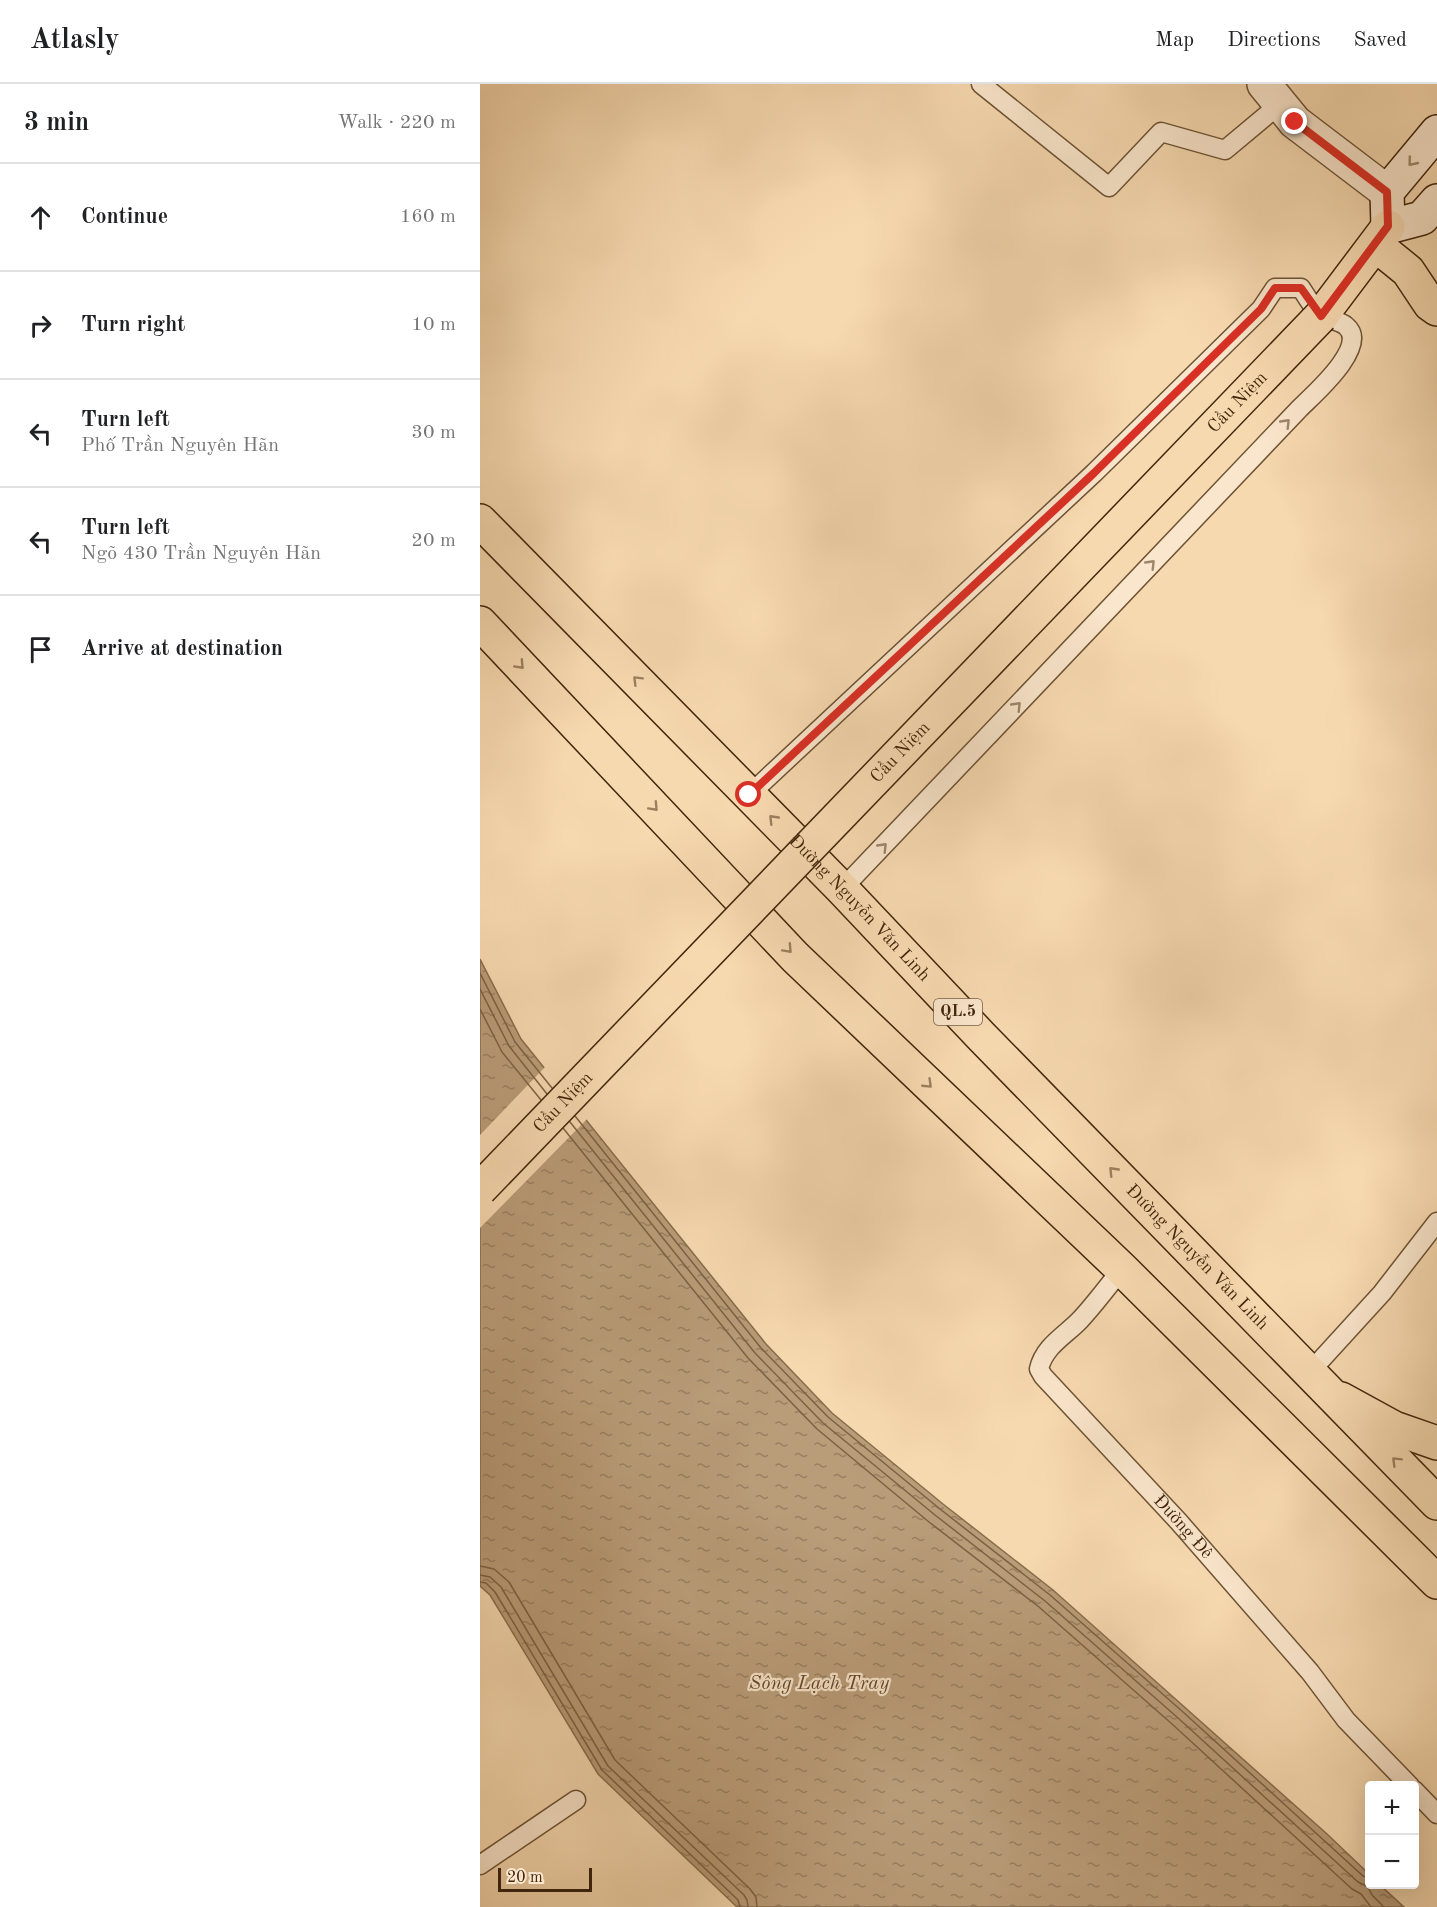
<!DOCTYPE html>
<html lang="en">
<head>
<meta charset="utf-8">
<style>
	:root { --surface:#fff; --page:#f2f2f2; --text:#202124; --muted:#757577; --line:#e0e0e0 }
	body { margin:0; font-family:"Old Standard TT",serif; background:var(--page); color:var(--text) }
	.controls { position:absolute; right:18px; bottom:18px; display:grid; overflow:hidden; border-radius:6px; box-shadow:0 6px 24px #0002 }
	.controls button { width:54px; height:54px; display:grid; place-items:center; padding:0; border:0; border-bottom:2px solid var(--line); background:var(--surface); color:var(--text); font:30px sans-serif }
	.scale { position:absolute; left:18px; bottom:15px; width:94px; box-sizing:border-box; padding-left:6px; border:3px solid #41260b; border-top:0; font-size:16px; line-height:21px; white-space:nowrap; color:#41260b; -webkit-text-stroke:4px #fae6cc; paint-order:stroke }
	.stop { position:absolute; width:18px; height:18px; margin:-14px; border:4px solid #d93025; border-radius:50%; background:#fff }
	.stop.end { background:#d93025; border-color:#fff; box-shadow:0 2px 6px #0008 }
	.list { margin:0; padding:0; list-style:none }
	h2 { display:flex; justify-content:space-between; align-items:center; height:78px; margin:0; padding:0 24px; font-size:26px }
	h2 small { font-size:20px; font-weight:400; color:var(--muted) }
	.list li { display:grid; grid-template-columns:39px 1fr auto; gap:18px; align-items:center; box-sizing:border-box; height:108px; padding:0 24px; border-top:2px solid var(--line) }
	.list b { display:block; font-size:22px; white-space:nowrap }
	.list p { margin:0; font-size:20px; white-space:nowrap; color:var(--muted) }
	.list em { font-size:20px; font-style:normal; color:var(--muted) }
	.icon { flex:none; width:33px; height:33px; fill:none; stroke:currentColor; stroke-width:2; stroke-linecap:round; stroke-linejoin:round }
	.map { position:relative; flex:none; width:957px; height:1823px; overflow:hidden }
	header { display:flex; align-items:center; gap:36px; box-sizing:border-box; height:84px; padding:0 30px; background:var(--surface); border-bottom:2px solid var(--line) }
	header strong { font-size:28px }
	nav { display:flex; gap:33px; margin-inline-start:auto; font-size:21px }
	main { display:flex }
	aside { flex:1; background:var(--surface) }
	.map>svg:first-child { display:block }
</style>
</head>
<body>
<header>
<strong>Atlasly</strong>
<nav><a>Map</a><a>Directions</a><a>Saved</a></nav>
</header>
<main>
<aside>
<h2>3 min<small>Walk · 220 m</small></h2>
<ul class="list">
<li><svg class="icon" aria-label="ahead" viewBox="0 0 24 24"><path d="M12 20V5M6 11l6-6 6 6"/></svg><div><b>Continue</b></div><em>160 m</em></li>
<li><svg class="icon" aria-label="right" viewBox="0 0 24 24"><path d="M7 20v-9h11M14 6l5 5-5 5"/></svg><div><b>Turn right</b></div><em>10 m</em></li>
<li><svg class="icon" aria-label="left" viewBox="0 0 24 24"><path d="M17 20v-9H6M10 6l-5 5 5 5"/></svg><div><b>Turn left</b><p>Phố Trần Nguyên Hãn</p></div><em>30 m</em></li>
<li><svg class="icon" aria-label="left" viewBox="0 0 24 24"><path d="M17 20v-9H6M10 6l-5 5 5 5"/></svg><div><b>Turn left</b><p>Ngõ 430 Trần Nguyên Hãn</p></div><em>20 m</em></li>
<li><svg class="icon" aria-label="arrive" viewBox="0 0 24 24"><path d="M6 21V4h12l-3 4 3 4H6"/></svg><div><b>Arrive at destination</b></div></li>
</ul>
</aside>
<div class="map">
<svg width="957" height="1823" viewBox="0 0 957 1823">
	<defs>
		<pattern id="water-ripples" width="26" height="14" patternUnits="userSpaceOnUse" patternTransform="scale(1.5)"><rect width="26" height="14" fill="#b99c78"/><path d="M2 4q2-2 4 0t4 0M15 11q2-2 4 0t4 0" fill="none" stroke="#987f61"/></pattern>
	</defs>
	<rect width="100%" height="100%" fill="#f7d9b0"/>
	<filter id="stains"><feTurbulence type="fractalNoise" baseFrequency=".00333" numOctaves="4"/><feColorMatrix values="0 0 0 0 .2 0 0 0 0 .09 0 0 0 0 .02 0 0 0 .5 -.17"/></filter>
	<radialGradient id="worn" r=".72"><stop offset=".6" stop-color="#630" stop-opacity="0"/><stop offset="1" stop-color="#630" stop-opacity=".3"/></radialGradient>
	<path fill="url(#water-ripples)" stroke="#896d4c" stroke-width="1.5" d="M0 875 41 955 286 1260 352 1329 463 1420 573 1506 847 1750 889 1790 890 1800 900 1801 924 1823H257L118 1690 10 1511 0 1502Z"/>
	<path fill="#f7d9b0" d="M66 982 108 1034 0 1144V1051Z"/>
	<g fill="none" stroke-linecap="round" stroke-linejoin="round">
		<path stroke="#7d6142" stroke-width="1.5" d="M0 889 35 958 72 1004
			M0 905 29 962 67 1010
			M0 925 22 968 61 1016
			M95 1032 281 1264 348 1333 460 1425 570 1511 703 1628 883 1792 890 1794
			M90 1038 275 1269 343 1339 455 1431 565 1517 698 1634 878 1798 888 1803 892 1811 904 1823
			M83 1044 268 1274 337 1345 449 1438 559 1523 692 1640 872 1805 881 1810 891 1823
			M0 1482 14 1485 29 1498 135 1676 270 1805 276 1813 277 1823
			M0 1491 10 1493 21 1503 128 1682 264 1811 267 1816 268 1823
			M0 1498 6 1499 15 1508 122 1686 258 1816 260 1823"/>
		<g stroke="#6e5334" stroke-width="21">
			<g id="lane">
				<path d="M501 0 629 103 681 48 745 66 800 20"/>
				<path d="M269 711 614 389 781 225 795 204H821C827 213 835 228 844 233 851 236 860 237 866 242 890 262 833 311 820 324L362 805"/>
				<path id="s1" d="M642 1185C628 1202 615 1220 600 1236 586 1251 564 1262 559 1285L563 1292 699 1438 830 1588 866 1636 930 1702"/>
				<path d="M829 1289 902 1209 957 1138"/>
				<path d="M934 1706 957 1730"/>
				<path d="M0 1781 96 1716"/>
			</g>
		</g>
		<g stroke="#6e5334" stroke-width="36">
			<path id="street" d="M784 0 815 38 907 108"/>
		</g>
		<g stroke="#41260b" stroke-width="36">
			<path id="secondary" d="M957 48 907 108 908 143 942 134 957 117"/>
		</g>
		<g stroke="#41260b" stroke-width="36">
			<path id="primary" d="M896 161 928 187 950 220 957 225
				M841 232 908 143
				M861 1315 914 1344 957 1359"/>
		</g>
		<g stroke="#41260b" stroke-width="36">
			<g id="highway">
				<path id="s2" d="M0 437 362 805 501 952 957 1419"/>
				<path d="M0 539 315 873 642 1185 957 1498"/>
			</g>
		</g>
		<use href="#lane" stroke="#fae6cc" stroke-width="18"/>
		<use href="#street" stroke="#fae6cc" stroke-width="33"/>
		<use href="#secondary" stroke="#fae6cc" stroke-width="33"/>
		<use href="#primary" stroke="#f7d9b0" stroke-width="33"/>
		<use href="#highway" stroke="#f7d9b0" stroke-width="33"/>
		<g stroke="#41260b" stroke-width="36" stroke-linecap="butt">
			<g id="primary-bridge">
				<path id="s3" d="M0 1105 841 232"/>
			</g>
		</g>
		<use href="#primary-bridge" stroke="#f7d9b0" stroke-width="33"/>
	</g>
	<defs><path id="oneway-chevron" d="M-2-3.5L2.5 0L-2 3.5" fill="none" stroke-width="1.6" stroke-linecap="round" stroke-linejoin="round" transform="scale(1.5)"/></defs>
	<g stroke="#9e866c">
		<use href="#oneway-chevron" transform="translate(932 78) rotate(129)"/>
		<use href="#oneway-chevron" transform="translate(806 339) rotate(-46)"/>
		<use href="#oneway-chevron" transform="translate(671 480) rotate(-46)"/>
		<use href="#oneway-chevron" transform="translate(537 622) rotate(-46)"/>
		<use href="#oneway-chevron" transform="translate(403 763) rotate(-46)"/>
	</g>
	<g stroke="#9c805e">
		<use href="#oneway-chevron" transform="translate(40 581) rotate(47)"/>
		<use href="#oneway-chevron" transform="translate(157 596) rotate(-135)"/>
		<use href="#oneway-chevron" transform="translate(174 723) rotate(47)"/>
		<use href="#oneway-chevron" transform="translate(293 735) rotate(-134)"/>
		<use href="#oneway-chevron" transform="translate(308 865) rotate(47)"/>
		<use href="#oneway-chevron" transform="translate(448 1000) rotate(44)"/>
		<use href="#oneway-chevron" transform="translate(633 1087) rotate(-134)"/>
		<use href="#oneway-chevron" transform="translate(916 1377) rotate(-135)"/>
	</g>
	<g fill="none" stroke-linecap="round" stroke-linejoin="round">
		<path stroke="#d93025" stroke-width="8" d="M269 711 614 389 781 225 795 204H821L841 232 908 142 907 108 815 38"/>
	</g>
	<g text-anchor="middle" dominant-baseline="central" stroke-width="4.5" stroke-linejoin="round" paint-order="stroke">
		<rect fill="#fae6cc" stroke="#786045" stroke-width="1.5" x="454" y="915" width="48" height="26" rx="4.5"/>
		<g font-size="16" font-weight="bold" fill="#41260b">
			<text x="478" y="928">QL.5</text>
		</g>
		<g font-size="18" fill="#41260b" stroke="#fae6cc">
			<text stroke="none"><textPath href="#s3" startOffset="1092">Cầu Niệm</textPath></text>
			<text stroke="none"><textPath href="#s3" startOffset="606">Cầu Niệm</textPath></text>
			<text stroke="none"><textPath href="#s2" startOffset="542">Đường Nguyễn Văn Linh</textPath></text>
			<text stroke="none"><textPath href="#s3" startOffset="120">Cầu Niệm</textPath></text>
			<text stroke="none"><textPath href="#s2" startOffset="1028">Đường Nguyễn Văn Linh</textPath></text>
			<text stroke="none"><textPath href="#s1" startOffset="345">Đường Đê</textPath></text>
		</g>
		<g font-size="20" font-style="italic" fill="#65492c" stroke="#fae6cc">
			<text x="339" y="1600">Sông Lạch Tray</text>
		</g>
	</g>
	<rect width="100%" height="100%" filter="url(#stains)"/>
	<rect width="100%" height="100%" fill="url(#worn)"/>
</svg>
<div class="controls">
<button>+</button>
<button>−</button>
</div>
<div class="scale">20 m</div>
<div class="stop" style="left:269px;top:711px"></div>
<div class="stop end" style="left:815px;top:38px"></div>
</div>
</main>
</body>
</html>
